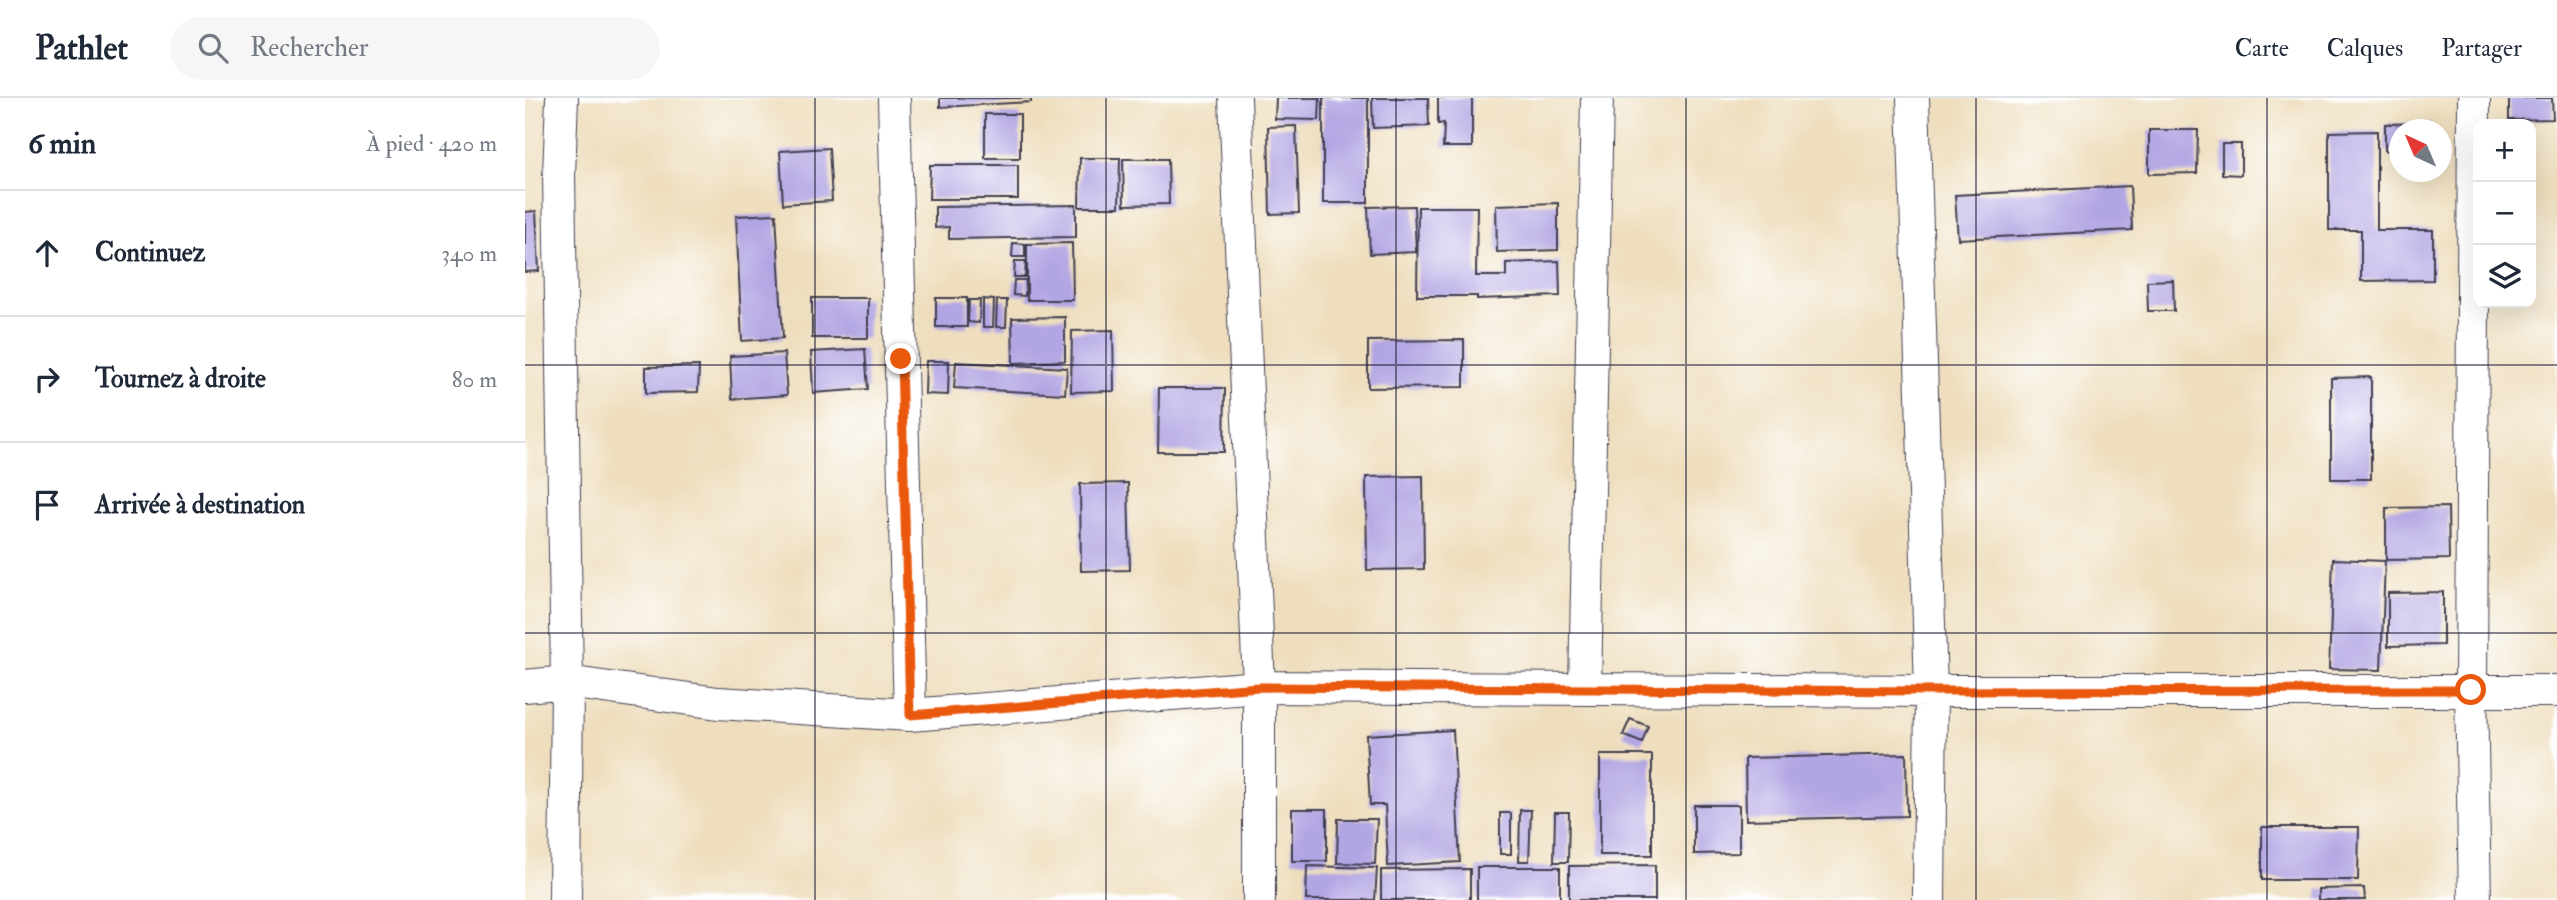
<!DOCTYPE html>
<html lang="fr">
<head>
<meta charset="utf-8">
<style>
	:root { --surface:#fff; --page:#f6f6f7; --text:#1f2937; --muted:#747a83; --line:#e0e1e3 }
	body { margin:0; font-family:"IM FELL Double Pica",serif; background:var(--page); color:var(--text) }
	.controls { position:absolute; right:21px; top:21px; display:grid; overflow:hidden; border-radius:14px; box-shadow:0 7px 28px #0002 }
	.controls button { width:63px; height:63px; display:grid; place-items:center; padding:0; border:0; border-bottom:2px solid var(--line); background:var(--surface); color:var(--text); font:35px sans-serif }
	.compass { position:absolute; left:1864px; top:21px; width:63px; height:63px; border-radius:50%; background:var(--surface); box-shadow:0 7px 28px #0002; rotate:316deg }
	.stop { position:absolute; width:21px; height:21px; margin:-16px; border:5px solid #ea580c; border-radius:50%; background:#fff }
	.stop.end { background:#ea580c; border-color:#fff; box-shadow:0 2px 7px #0008 }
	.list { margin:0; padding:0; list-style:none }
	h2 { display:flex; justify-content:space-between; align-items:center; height:91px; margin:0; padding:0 28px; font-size:30px }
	h2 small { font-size:23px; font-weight:400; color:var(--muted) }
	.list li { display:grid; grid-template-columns:46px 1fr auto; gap:21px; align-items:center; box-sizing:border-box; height:126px; padding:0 28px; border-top:2px solid var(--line) }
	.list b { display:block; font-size:26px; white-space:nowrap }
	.list em { font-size:23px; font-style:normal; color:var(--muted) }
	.icon { flex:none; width:38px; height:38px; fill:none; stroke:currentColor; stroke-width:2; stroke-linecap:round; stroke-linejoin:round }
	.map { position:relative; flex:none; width:2032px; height:802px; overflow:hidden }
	header { display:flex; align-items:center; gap:42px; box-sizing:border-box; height:98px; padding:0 35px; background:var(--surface); border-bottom:2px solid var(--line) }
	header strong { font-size:33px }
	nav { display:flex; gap:38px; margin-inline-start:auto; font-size:24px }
	.search { width:490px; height:63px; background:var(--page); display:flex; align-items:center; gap:18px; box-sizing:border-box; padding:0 24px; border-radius:38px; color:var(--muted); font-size:26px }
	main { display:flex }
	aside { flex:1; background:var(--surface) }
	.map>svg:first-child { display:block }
</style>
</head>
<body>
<header>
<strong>Pathlet</strong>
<div class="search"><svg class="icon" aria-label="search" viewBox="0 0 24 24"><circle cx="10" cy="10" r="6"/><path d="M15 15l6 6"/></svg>Rechercher</div>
<nav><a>Carte</a><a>Calques</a><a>Partager</a></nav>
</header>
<main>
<aside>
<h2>6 min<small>À pied · 420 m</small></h2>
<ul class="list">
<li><svg class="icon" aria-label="ahead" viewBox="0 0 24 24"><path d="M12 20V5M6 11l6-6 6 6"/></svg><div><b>Continuez</b></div><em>340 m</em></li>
<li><svg class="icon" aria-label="right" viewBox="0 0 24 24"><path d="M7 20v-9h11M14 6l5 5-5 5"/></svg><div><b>Tournez à droite</b></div><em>80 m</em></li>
<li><svg class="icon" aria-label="arrive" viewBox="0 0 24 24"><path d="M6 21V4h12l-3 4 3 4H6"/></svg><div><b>Arrivée à destination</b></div></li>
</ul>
</aside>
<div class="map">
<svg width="2032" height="802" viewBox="0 0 2032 802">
	<rect width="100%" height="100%" fill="#fff"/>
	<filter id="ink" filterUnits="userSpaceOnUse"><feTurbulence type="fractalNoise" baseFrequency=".0143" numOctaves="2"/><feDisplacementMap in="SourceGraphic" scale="14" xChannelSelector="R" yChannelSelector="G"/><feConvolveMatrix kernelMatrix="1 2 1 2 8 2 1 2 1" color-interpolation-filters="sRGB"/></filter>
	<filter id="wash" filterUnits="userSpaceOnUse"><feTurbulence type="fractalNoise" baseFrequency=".00686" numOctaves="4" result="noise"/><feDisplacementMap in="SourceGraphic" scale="28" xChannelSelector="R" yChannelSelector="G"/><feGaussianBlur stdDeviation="1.57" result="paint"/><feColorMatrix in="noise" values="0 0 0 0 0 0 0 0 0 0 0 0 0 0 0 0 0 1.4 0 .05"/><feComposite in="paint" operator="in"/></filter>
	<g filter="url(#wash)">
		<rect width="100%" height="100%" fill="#eedebe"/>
		<g id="blocks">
			<path fill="#b2a5e3" d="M415 0H506V4L415 9Z
				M751 0H795L794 22 750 21Z
				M798 0H843V105H798Z
				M847 0H903L904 28 848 30Z
				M913 0H947V49H918L919 25 913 26Z
				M1984 0H2027L2028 21 1984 22Z
				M460 16H495V60H460Z
				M1906 25V32H1874V53H1860V26Z
				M771 28 774 115 745 116 743 29Z
				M1624 32H1673L1672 75 1624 76Z
				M1852 33V132H1908V182L1836 183V132H1804V34Z
				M1697 46H1716V77L1697 76Z
				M304 50 307 103 258 106 255 53Z
				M555 60H595L594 109H554Z
				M598 61H643L644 106 599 107Z
				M405 67H493V101H404Z
				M1605 88 1607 132 1433 141 1430 97Z
				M1033 105V152L972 154 971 107Z
				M551 107V139L424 141V129L410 130V109Z
				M889 108 891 154 845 156 843 109Z
				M893 109H952L951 178H981V165L1034 163 1035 198 952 201V198H892Z
				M11 113 14 173 0 174V114Z
				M251 116 258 240 217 243 211 118Z
				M488 145 500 146V159H487Z
				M547 145 548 202H502V146Z
				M490 163H501L500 179H489Z
				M489 182H501L500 198 488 197Z
				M1648 182 1649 213H1623L1622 183Z
				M287 200H343V240H287Z
				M411 200H442V229H411Z
				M458 201 469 202 468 229H458Z
				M444 202H455L454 225 443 224Z
				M472 202H482L481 229H471Z
				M540 219V263L488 265 487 220Z
				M588 232 589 293 546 294 547 233Z
				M939 242V289L843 290V243Z
				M340 251 343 291 288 295 286 254Z
				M259 255 262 297 207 301 205 258Z
				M401 263H424L423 297 400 296Z
				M431 264 542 270 540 296 429 290Z
				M174 268 173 294 121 295V269Z
				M1846 279V381H1806V280Z
				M634 290H700L699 354H633Z
				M898 378 899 471 842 472 841 379Z
				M603 385 605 472 556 473 555 386Z
				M1923 409 1924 461 1861 462V410Z
				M1808 461 1860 463 1856 572 1804 571Z
				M1918 494V547L1863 548V495Z
				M1105 621 1123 628 1117 645 1098 637Z
				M928 632 935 764 863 768 860 707H845L841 637Z
				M1381 656 1382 718 1221 722 1220 660Z
				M1075 657H1127V757H1075Z
				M1169 707H1214V755L1169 756Z
				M767 711H802V763H767Z
				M995 712H1006L1004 763H994Z
				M1030 714H1044L1043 764H1029Z
				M975 715H986V756H975Z
				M813 721H852L850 766 812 765Z
				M1737 729H1834L1833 782H1737Z
				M1130 767V802H1044V768Z
				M782 768 852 770 850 802H781Z
				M952 769H1035V802H952Z
				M945 771V802H856V772Z
				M1839 790 1840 802H1793V791Z"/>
		</g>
	</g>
	<g filter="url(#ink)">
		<use href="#blocks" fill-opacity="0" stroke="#413e4f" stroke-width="2"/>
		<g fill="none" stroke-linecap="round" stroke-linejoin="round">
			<g stroke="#413e4f" stroke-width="34">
				<path id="street" d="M37 0 34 77 42 584 40 802
					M369 0 385 617
					M710 0 734 589V802
					M1388 0 1406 593 1404 802
					M1949 0 1946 592 1950 802
					M0 588 42 584 193 605 385 617 734 589 1406 593H2032
					M1060 590 1072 0"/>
			</g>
			<use href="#street" stroke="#fff" stroke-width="32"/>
		</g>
	</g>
	<g fill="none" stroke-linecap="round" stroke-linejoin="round" filter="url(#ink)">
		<path stroke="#ea580c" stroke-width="9" d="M376 261 385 617 734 589 1406 593 1946 592"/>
	</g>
	<path fill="none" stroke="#22223b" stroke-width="2" stroke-opacity="0.55" d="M290 0V802M581 0V802M871 0V802M1161 0V802M1451 0V802M1742 0V802M0 267H2032M0 535H2032"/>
</svg>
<div class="controls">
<button>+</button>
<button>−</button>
<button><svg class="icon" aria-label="layers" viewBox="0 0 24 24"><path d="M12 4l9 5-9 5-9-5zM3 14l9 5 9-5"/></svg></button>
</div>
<svg class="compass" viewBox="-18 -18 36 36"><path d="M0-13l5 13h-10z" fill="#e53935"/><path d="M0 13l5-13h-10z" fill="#747a83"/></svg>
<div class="stop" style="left:1946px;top:592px"></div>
<div class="stop end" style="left:376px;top:261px"></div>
</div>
</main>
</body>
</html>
